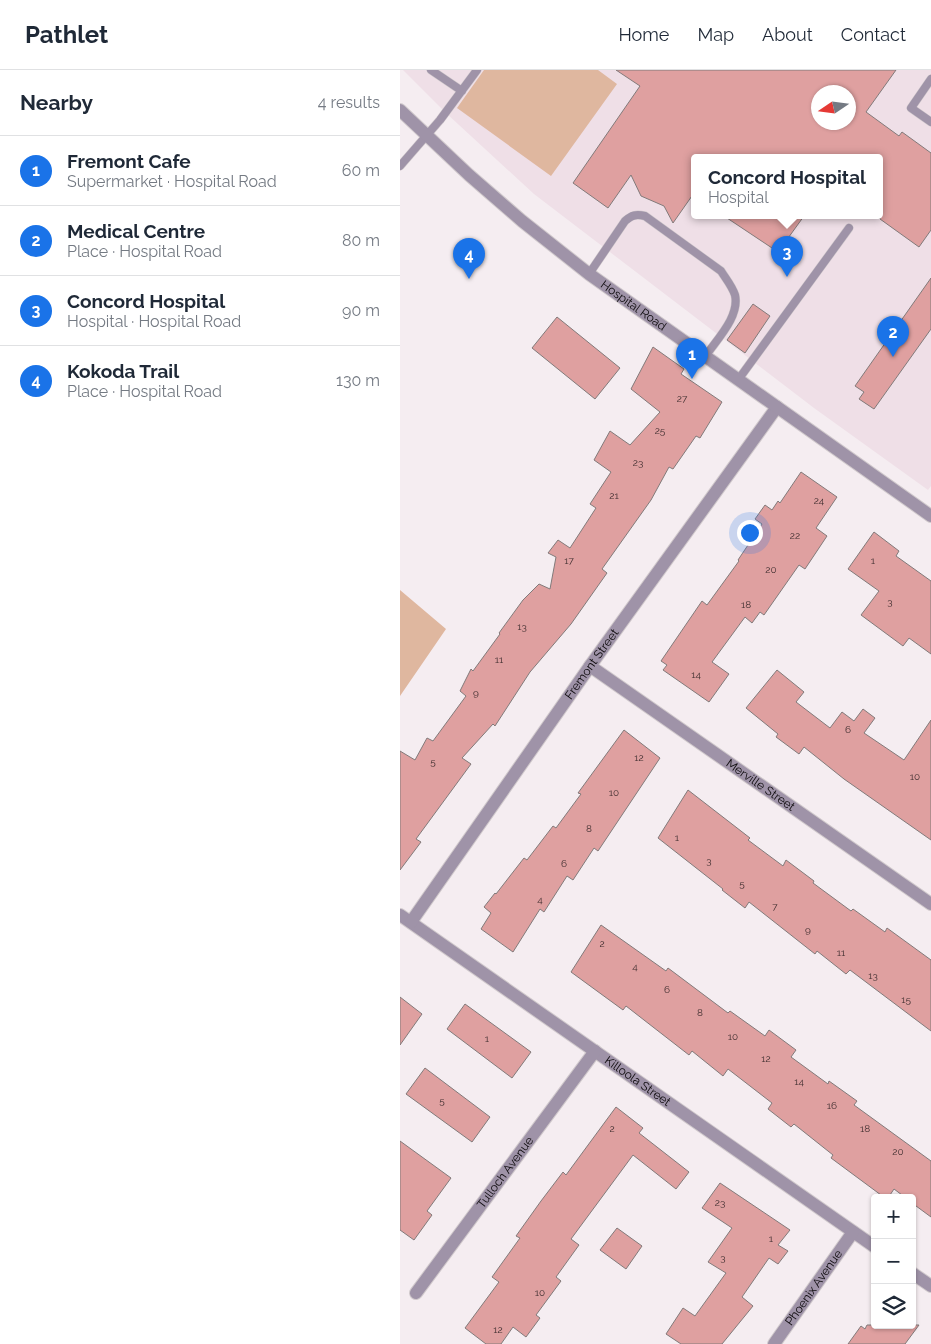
<!DOCTYPE html>
<html lang="en">
<head>
<meta charset="utf-8">
<style>
	:root { --surface:#fff; --page:#f2f2f3; --text:#1f2937; --muted:#747a83; --line:#e0e1e3; --accent:#1a73e8 }
	body { margin:0; font-family:Raleway,sans-serif; background:var(--page); color:var(--text) }
	.controls { position:absolute; right:15px; bottom:15px; display:grid; overflow:hidden; border-radius:5px; box-shadow:0 1px 4px #0004 }
	.controls button { width:45px; height:45px; display:grid; place-items:center; padding:0; border:0; border-bottom:1px solid var(--line); background:var(--surface); color:var(--text); font:25px sans-serif }
	.compass { position:absolute; left:411px; top:15px; width:45px; height:45px; border-radius:50%; background:var(--surface); box-shadow:0 1px 4px #0004; rotate:257deg }
	.you { position:absolute; left:349px; top:462px; width:18px; height:18px; margin:-12px; border:4px solid #fff; border-radius:50%; background:#1a73e8; box-shadow:0 0 0 8px #1a73e833 }
	.badge { display:grid; place-items:center; width:32px; height:32px; border-radius:50%; background:var(--accent); color:#fff; font-size:16px; font-weight:700 }
	.pin { position:absolute; translate:-50% -41px; filter:drop-shadow(0 1px 2px #0008) }
	.pin::after { content:''; position:absolute; top:26px; width:18px; height:15px; background:inherit; clip-path:polygon(0 0,100% 0,50% 100%) }
	.popup { position:absolute; left:291px; top:84px; width:192px; height:65px; box-sizing:border-box; display:grid; place-content:center; border-radius:5px; background:var(--surface); filter:drop-shadow(0 1px 4px #0005); font-size:16px; white-space:nowrap; color:var(--muted) }
	.popup b { font-size:19px; color:var(--text) }
	.popup::after { content:''; position:absolute; left:50%; top:100%; margin-left:-10px; border:10px solid transparent; border-top-color:var(--surface) }
	.list { margin:0; padding:0; list-style:none }
	h2 { display:flex; justify-content:space-between; align-items:center; height:65px; margin:0; padding:0 20px; font-size:21px }
	h2 small { font-size:16px; font-weight:400; color:var(--muted) }
	.list li { display:grid; grid-template-columns:32px 1fr auto; gap:15px; align-items:center; box-sizing:border-box; height:70px; padding:0 20px; border-top:1px solid var(--line) }
	.list b { display:block; font-size:19px; white-space:nowrap }
	.list p { margin:0; font-size:16px; white-space:nowrap; color:var(--muted) }
	.list em { font-size:16px; font-style:normal; color:var(--muted) }
	.icon { flex:none; width:28px; height:28px; fill:none; stroke:currentColor; stroke-width:2; stroke-linecap:round; stroke-linejoin:round }
	.map { position:relative; flex:none; width:531px; height:1274px; overflow:hidden }
	header { display:flex; align-items:center; gap:30px; box-sizing:border-box; height:70px; padding:0 25px; background:var(--surface); border-bottom:1px solid var(--line) }
	header strong { font-size:24px }
	nav { display:flex; gap:28px; margin-inline-start:auto; font-size:18px }
	main { display:flex }
	aside { flex:1; background:var(--surface) }
	.map>svg:first-child { display:block }
</style>
</head>
<body>
<header>
<strong>Pathlet</strong>
<nav><a>Home</a><a>Map</a><a>About</a><a>Contact</a></nav>
</header>
<main>
<aside>
<h2>Nearby<small>4 results</small></h2>
<ul class="list">
<li><span class="badge">1</span><div><b>Fremont Cafe</b><p>Supermarket · Hospital Road</p></div><em>60 m</em></li>
<li><span class="badge">2</span><div><b>Medical Centre</b><p>Place · Hospital Road</p></div><em>80 m</em></li>
<li><span class="badge">3</span><div><b>Concord Hospital</b><p>Hospital · Hospital Road</p></div><em>90 m</em></li>
<li><span class="badge">4</span><div><b>Kokoda Trail</b><p>Place · Hospital Road</p></div><em>130 m</em></li>
</ul>
</aside>
<div class="map">
<svg width="531" height="1274" viewBox="0 0 531 1274">
	<rect width="100%" height="100%" fill="#f5edf1"/>
	<path fill="#efdfe7" fill-rule="evenodd" d="M3 0H531V416L528 420 414 338 134 124 46 43ZM418 22H448V52H418ZM294 88H480V146H294Z"/>
	<path fill="#dfb79f" d="M84 0H198L217 14 151 106 57 38Z
		M0 520 46 559 0 626Z"/>
	<path fill="#dfa0a0" stroke="#827a7a" fill-rule="evenodd" d="M216 0H496L466 42 499 66 502 62 531 83V160L519 177 480 149V88H294V123L273 153 264 136 241 126 231 105 208 138 173 113 240 16ZM418 22H448V52H418Z
		M324 146H404L378 182Z
		M531 208V259L474 339 459 329 464 322 455 316Z
		M353 234 370 246 345 283 327 270Z
		M157 247 220 298 195 329 132 278Z
		M253 277 284 299 281 304 322 332 300 368 296 366 273 399 269 397 251 430 202 499 207 503 171 554 130 602 95 656 93 654 62 688 71 694 16 769 21 772 0 800V681L15 690 27 668 33 671 66 626 60 621 71 599 73 601 100 564 99 563 123 530 139 514 150 519 156 487 148 483 158 470 170 478 196 438 190 434 211 402 194 390 210 361 230 375 260 342 231 319Z
		M401 402 437 427 416 458 427 466 405 499 399 495 364 545 360 542 352 553 345 547 312 592 329 604 309 632 263 600 267 595 261 591 302 531 307 535 339 491 338 490 362 454 355 449 365 435 372 440 378 431 380 433Z
		M474 462 499 481 496 486 531 511V584L509 568 503 576 461 545 479 521 448 499Z
		M377 600 404 622 396 632 430 658 442 642 454 651 463 639 475 648 464 663 504 690 531 650V770L444 709 404 677 399 684 376 667 378 664 346 638Z
		M224 660 260 688 198 781 194 778 173 810 167 806 144 842 140 839 113 882 81 859 91 843 84 837 95 823 96 824 124 788 127 790 153 756 156 758 181 724 178 723Z
		M288 720 350 768 348 770 383 796 386 790 414 811 413 813 451 841 453 839 485 862 487 858 531 890V961L450 900 446 904 417 881 415 884 349 832 345 838 322 820 323 819 258 768Z
		M201 855 266 901 268 898 328 943 330 941 365 966 369 960 396 980 391 987 428 1014 429 1011 457 1031 454 1035 531 1091V1147L512 1133V1128H506L494 1119 488 1128H485L431 1088 433 1085 394 1054 391 1057 368 1039 372 1033 328 999 323 1006 292 981 289 985 226 936 223 940 171 902Z
		M0 927 22 944 0 975Z
		M65 934 131 982 112 1008 47 959Z
		M25 998 90 1047 72 1072 6 1024Z
		M216 1037 243 1058 239 1063 289 1102 276 1119 233 1085 171 1169 179 1175 156 1207 161 1211 136 1245 140 1248 126 1267 113 1257 101 1274H86L65 1258 99 1212 92 1207 120 1168 116 1166 141 1131 163 1102 166 1105Z
		M0 1071 51 1108 27 1141 32 1145 14 1170 0 1160Z
		M320 1113 390 1160 378 1175 388 1181 378 1194 369 1188 342 1227 353 1236 322 1274H281L266 1264 283 1238 295 1246 326 1203 308 1192 332 1158 302 1138Z
		M217 1158 242 1176 226 1199 200 1180Z
		M467 1255H519L505 1274H448L461 1256 465 1259Z"/>
	<g fill="none" stroke-linecap="round" stroke-linejoin="round">
		<g stroke="#d0c9cc" stroke-width="9">
			<path id="service" d="M31 0 62 21
				M531 9 511 38 531 52
				M0 96 40 50 77 0
				M189 204 225 151C232 145 236 144 245 146L321 201C326 209 332 216 335 225 340 247 316 270 305 287
				M338 310 449 158"/>
		</g>
		<g stroke="#d0c9cc" stroke-width="14">
			<g id="minor">
				<path id="s1" d="M190 596 531 834"/>
				<path id="s2" d="M0 845 475 1177"/>
				<path id="s3" d="M11 852 190 596 377 337"/>
				<path d="M512 1203 531 1216"/>
				<path id="s4" d="M16 1223 195 981"/>
				<path id="s5" d="M374 1274 453 1162"/>
			</g>
		</g>
		<g stroke="#d0c9cc" stroke-width="14">
			<g id="tertiary">
				<path id="s6" d="M0 40 69 105 122 151 189 204 531 446"/>
			</g>
		</g>
		<use href="#service" stroke="#9f93a8" stroke-width="8"/>
		<use href="#minor" stroke="#9f93a8" stroke-width="12"/>
		<use href="#tertiary" stroke="#9f93a8" stroke-width="12"/>
	</g>
	<g text-anchor="middle" dominant-baseline="central" stroke-width="4" stroke-linejoin="round" paint-order="stroke">
		<g font-size="10" fill="#423031">
			<text x="282" y="328">27</text>
			<text x="260" y="360">25</text>
			<text x="238" y="392">23</text>
			<text x="214" y="425">21</text>
			<text x="419" y="430">24</text>
			<text x="395" y="465">22</text>
			<text x="169" y="490">17</text>
			<text x="473" y="490">1</text>
			<text x="371" y="499">20</text>
			<text x="490" y="531">3</text>
			<text x="346" y="534">18</text>
			<text x="122" y="556">13</text>
			<text x="99" y="589">11</text>
			<text x="296" y="604">14</text>
			<text x="76" y="622">9</text>
			<text x="448" y="659">6</text>
			<text x="239" y="687">12</text>
			<text x="33" y="691">5</text>
			<text x="515" y="706">10</text>
			<text x="214" y="722">10</text>
			<text x="189" y="758">8</text>
			<text x="277" y="767">1</text>
			<text x="309" y="790">3</text>
			<text x="164" y="793">6</text>
			<text x="342" y="813">5</text>
			<text x="140" y="829">4</text>
			<text x="375" y="836">7</text>
			<text x="408" y="859">9</text>
			<text x="202" y="873">2</text>
			<text x="441" y="882">11</text>
			<text x="235" y="896">4</text>
			<text x="473" y="905">13</text>
			<text x="267" y="919">6</text>
			<text x="506" y="929">15</text>
			<text x="300" y="942">8</text>
			<text x="333" y="966">10</text>
			<text x="87" y="968">1</text>
			<text x="366" y="988">12</text>
			<text x="399" y="1011">14</text>
			<text x="42" y="1030">5</text>
			<text x="432" y="1035">16</text>
			<text x="212" y="1058">2</text>
			<text x="465" y="1058">18</text>
			<text x="498" y="1081">20</text>
			<text x="320" y="1132">23</text>
			<text x="371" y="1168">1</text>
			<text x="323" y="1187">3</text>
			<text x="140" y="1222">10</text>
			<text x="98" y="1259">12</text>
		</g>
		<g font-size="12" fill="#0d0a0c" stroke="#fff">
			<text stroke="none"><textPath href="#s6" startOffset="305">Hospital Road</textPath></text>
			<text stroke="none"><textPath href="#s3" startOffset="315">Fremont Street</textPath></text>
			<text stroke="none"><textPath href="#s1" startOffset="208">Merville Street</textPath></text>
			<text stroke="none"><textPath href="#s2" startOffset="290">Killoola Street</textPath></text>
			<text stroke="none"><textPath href="#s4" startOffset="150">Tulloch Avenue</textPath></text>
			<text stroke="none"><textPath href="#s5" startOffset="69">Phoenix Avenue</textPath></text>
		</g>
	</g>
</svg>
<div class="controls">
<button>+</button>
<button>−</button>
<button><svg class="icon" aria-label="layers" viewBox="0 0 24 24"><path d="M12 4l9 5-9 5-9-5zM3 14l9 5 9-5"/></svg></button>
</div>
<svg class="compass" viewBox="-18 -18 36 36"><path d="M0-13l5 13h-10z" fill="#e53935"/><path d="M0 13l5-13h-10z" fill="#747a83"/></svg>
<div class="you"></div>
<div class="pin badge" style="left:292px;top:309px">1</div>
<div class="pin badge" style="left:493px;top:287px">2</div>
<div class="pin badge" style="left:387px;top:207px">3</div>
<div class="popup"><b>Concord Hospital</b>Hospital</div>
<div class="pin badge" style="left:69px;top:209px">4</div>
</div>
</main>
</body>
</html>
